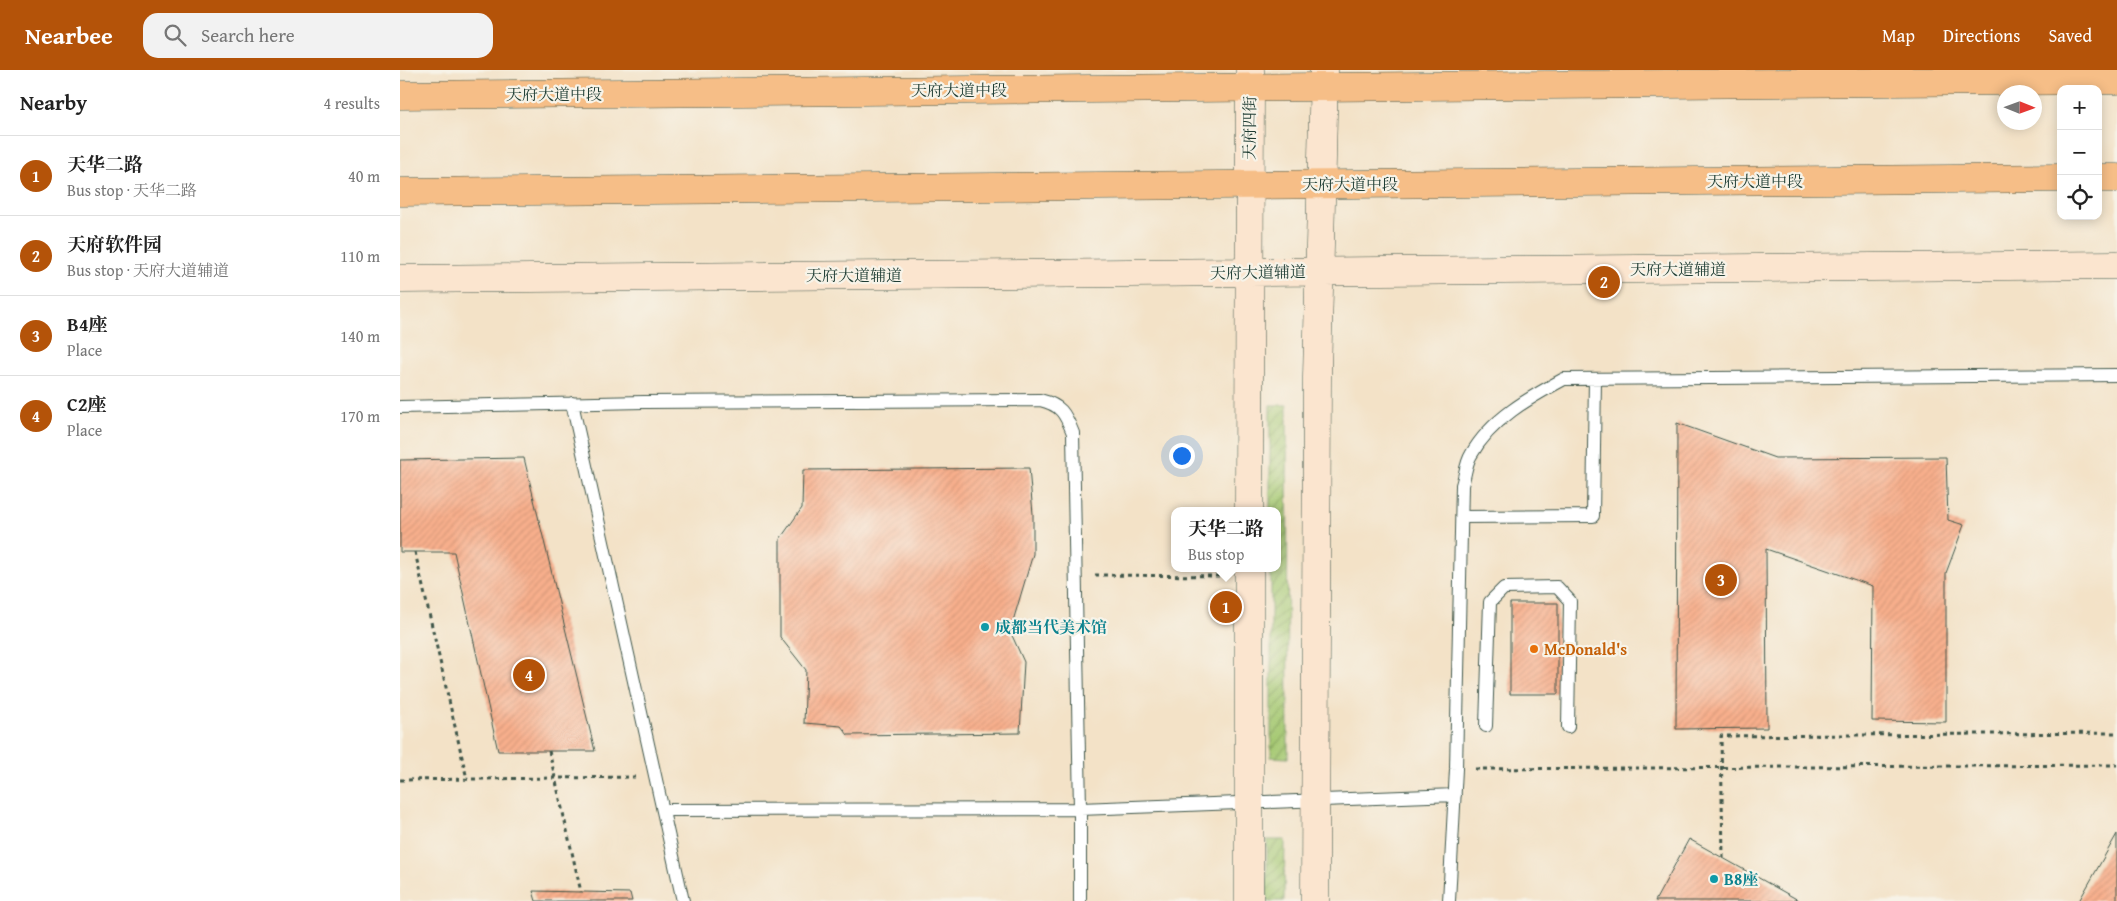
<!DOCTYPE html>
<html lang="en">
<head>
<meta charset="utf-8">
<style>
	:root { --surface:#fff; --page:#f2f2f2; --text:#222; --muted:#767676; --line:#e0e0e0; --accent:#b45309 }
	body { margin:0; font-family:"Gentium Book Plus","Noto Serif SC",serif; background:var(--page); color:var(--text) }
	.controls { position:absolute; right:15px; top:15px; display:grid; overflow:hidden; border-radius:10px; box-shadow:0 2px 12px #0003 }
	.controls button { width:45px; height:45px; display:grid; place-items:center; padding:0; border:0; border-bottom:1px solid var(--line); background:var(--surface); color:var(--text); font:25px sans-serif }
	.compass { position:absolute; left:1597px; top:15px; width:45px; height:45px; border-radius:50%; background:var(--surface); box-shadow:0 2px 12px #0003; rotate:91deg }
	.you { position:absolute; left:781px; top:385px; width:18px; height:18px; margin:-12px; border:4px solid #fff; border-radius:50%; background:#1a73e8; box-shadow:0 0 0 8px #1a73e833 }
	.badge { display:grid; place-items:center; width:32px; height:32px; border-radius:50%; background:var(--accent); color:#fff; font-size:16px; font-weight:700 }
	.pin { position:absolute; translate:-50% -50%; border:2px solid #fff; box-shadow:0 1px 5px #0006 }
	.popup { position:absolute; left:771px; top:437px; width:110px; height:65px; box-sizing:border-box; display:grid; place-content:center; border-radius:10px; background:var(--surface); filter:drop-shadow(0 1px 4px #0005); font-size:16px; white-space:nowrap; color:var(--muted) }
	.popup b { font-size:19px; color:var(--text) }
	.popup::after { content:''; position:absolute; left:50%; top:100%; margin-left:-10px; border:10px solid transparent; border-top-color:var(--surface) }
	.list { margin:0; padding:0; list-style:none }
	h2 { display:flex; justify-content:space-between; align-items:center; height:65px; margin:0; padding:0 20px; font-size:21px }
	h2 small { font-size:16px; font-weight:400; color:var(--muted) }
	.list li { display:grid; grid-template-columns:32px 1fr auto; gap:15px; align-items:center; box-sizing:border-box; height:80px; padding:0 20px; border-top:1px solid var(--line) }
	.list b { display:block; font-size:19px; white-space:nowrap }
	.list p { margin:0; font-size:16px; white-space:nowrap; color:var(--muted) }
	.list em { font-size:16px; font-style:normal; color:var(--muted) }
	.icon { flex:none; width:28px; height:28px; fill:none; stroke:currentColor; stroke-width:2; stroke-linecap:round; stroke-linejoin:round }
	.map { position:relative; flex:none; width:1717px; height:831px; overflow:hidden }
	header { display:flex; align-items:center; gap:30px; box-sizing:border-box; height:70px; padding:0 25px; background:var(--accent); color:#fff }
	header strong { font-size:24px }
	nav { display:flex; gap:28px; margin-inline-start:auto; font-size:18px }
	.search { width:350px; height:45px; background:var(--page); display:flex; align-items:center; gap:12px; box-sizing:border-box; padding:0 18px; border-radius:15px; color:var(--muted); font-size:19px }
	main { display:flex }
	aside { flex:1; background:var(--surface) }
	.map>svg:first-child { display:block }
</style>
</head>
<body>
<header>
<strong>Nearbee</strong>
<div class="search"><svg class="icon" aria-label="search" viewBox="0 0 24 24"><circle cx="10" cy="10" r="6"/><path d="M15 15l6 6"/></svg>Search here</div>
<nav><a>Map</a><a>Directions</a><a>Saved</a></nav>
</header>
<main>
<aside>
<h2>Nearby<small>4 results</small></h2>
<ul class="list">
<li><span class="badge">1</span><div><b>天华二路</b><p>Bus stop · 天华二路</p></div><em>40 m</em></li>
<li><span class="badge">2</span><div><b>天府软件园</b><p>Bus stop · 天府大道辅道</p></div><em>110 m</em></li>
<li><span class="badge">3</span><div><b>B4座</b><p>Place</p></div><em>140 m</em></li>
<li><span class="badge">4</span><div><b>C2座</b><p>Place</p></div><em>170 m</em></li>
</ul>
</aside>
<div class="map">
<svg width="1717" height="831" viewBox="0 0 1717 831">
	<defs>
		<pattern id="garden-furrows" width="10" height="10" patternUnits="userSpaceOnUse" patternTransform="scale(1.25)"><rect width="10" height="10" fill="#a6c973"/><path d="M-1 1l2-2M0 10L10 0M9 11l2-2" fill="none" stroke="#87a45f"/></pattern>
		<pattern id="building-hatch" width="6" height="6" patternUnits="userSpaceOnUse" patternTransform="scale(1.25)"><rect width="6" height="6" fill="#f8af8c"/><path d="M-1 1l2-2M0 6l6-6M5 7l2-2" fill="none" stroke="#d49779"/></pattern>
	</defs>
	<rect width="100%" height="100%" fill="#f7f3e8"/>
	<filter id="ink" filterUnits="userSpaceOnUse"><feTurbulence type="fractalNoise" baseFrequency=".02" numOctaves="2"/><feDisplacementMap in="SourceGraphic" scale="10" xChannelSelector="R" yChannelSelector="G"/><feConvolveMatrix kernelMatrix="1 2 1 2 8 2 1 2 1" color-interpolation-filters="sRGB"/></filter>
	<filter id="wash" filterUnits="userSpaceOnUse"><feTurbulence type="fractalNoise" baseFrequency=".0096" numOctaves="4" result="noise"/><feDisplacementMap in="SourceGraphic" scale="20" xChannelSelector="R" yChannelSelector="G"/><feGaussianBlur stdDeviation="1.12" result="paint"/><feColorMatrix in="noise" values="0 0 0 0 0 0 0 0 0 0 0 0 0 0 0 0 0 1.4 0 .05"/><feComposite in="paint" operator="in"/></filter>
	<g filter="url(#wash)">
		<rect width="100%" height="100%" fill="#f3e2c7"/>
		<path fill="url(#garden-furrows)" stroke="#628354" d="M870 335H887L888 688 871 687V498H877V441H870Z
			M867 770H885L884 831H867Z"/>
		<g id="blocks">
			<path fill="url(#building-hatch)" d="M1277 353 1375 388 1546 387 1548 450 1564 455 1546 503V652L1472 651 1473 516 1366 479 1367 658 1276 659Z
				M124 388 158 529 195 681H98L54 482H0V390Z
				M629 398 633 444V484L610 561 624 592 620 663 448 665 441 656 404 653 406 600 380 567V469L402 438 403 400Z
				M1110 533H1158V624H1110Z
				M1717 764V831H1679Z
				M1289 769 1323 788 1400 831H1255Z
				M133 821 230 823 232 831H136Z"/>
		</g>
	</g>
	<g filter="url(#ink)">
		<use href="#blocks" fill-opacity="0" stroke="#3f564a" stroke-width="1"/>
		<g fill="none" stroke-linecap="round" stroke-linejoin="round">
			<g stroke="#3f564a" stroke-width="14">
				<path id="lane" d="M172 333 283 831
					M0 337 244 332 640 330C661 335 665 343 673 363L680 739 263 740
					M1062 447 1193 446 1195 309
					M1086 656 1090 532 1104 518 1157 517 1170 531 1168 657
					M680 831V739L1055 725
					M1049 831 1056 699 1062 415C1065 406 1066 393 1071 385 1091 349 1129 328 1164 309L1717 305"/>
			</g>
			<g stroke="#3f564a" stroke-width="29">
				<path id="secondary" d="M0 209 1717 195
					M849 441 850 0
					M849 831V498
					M915 831 917 307 924 0"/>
			</g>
			<g stroke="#3f564a" stroke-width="29">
				<path id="primary" d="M0 25 1717 10
					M1698 108H1717
					M0 122 1661 108"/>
			</g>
			<path stroke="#3f564a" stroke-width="3" stroke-dasharray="4 4" stroke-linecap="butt" d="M15 482 67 709
				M695 505 823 506
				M1075 699 1717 695
				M0 710 235 707"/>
			<use href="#lane" stroke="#fff" stroke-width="12"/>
			<use href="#secondary" stroke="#fbe5cf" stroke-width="28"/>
			<use href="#primary" stroke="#f6be87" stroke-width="28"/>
			<path stroke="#3f564a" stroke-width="3" stroke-dasharray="4 4" stroke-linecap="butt" d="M149 681 181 822
				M1323 788 1321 666 1717 663"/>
		</g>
	</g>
	<g fill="#0f9aa8" stroke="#f7f3e8" stroke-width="2">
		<circle cx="585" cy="557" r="5"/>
		<circle cx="1314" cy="809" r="5"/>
	</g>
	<circle fill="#e8710a" stroke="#f7f3e8" stroke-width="2" cx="1134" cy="579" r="5"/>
	<g text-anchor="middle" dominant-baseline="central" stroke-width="4.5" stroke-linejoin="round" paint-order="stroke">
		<g font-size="16" fill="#1f3d34" stroke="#f7f3e8">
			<text x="559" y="20">天府大道中段</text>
			<text x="154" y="24">天府大道中段</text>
			<text transform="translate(849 58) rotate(-89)">天府四街</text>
			<text x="1355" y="111">天府大道中段</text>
			<text x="950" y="114">天府大道中段</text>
			<text x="1278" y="199">天府大道辅道</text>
			<text transform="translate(858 202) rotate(-1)">天府大道辅道</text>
			<text x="454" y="205">天府大道辅道</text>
		</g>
		<g font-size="16" font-weight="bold" fill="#0d838f" stroke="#f7f3e8" text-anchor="start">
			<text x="595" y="557">成都当代美术馆</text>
			<text x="1324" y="809">B8座</text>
		</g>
		<g font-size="16" font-weight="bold" fill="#c56008" stroke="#f7f3e8" text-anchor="start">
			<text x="1144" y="579">McDonald's</text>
		</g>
	</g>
</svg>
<div class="controls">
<button>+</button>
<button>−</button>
<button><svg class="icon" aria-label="locate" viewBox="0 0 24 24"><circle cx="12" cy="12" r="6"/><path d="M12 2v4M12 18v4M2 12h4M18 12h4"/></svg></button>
</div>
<svg class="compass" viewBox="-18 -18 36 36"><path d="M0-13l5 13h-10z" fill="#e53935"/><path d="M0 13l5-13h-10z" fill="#767676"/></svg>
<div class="you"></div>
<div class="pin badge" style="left:826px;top:537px">1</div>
<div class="popup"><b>天华二路</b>Bus stop</div>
<div class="pin badge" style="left:1204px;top:212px">2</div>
<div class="pin badge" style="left:1321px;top:510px">3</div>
<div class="pin badge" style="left:129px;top:605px">4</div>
</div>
</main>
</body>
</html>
